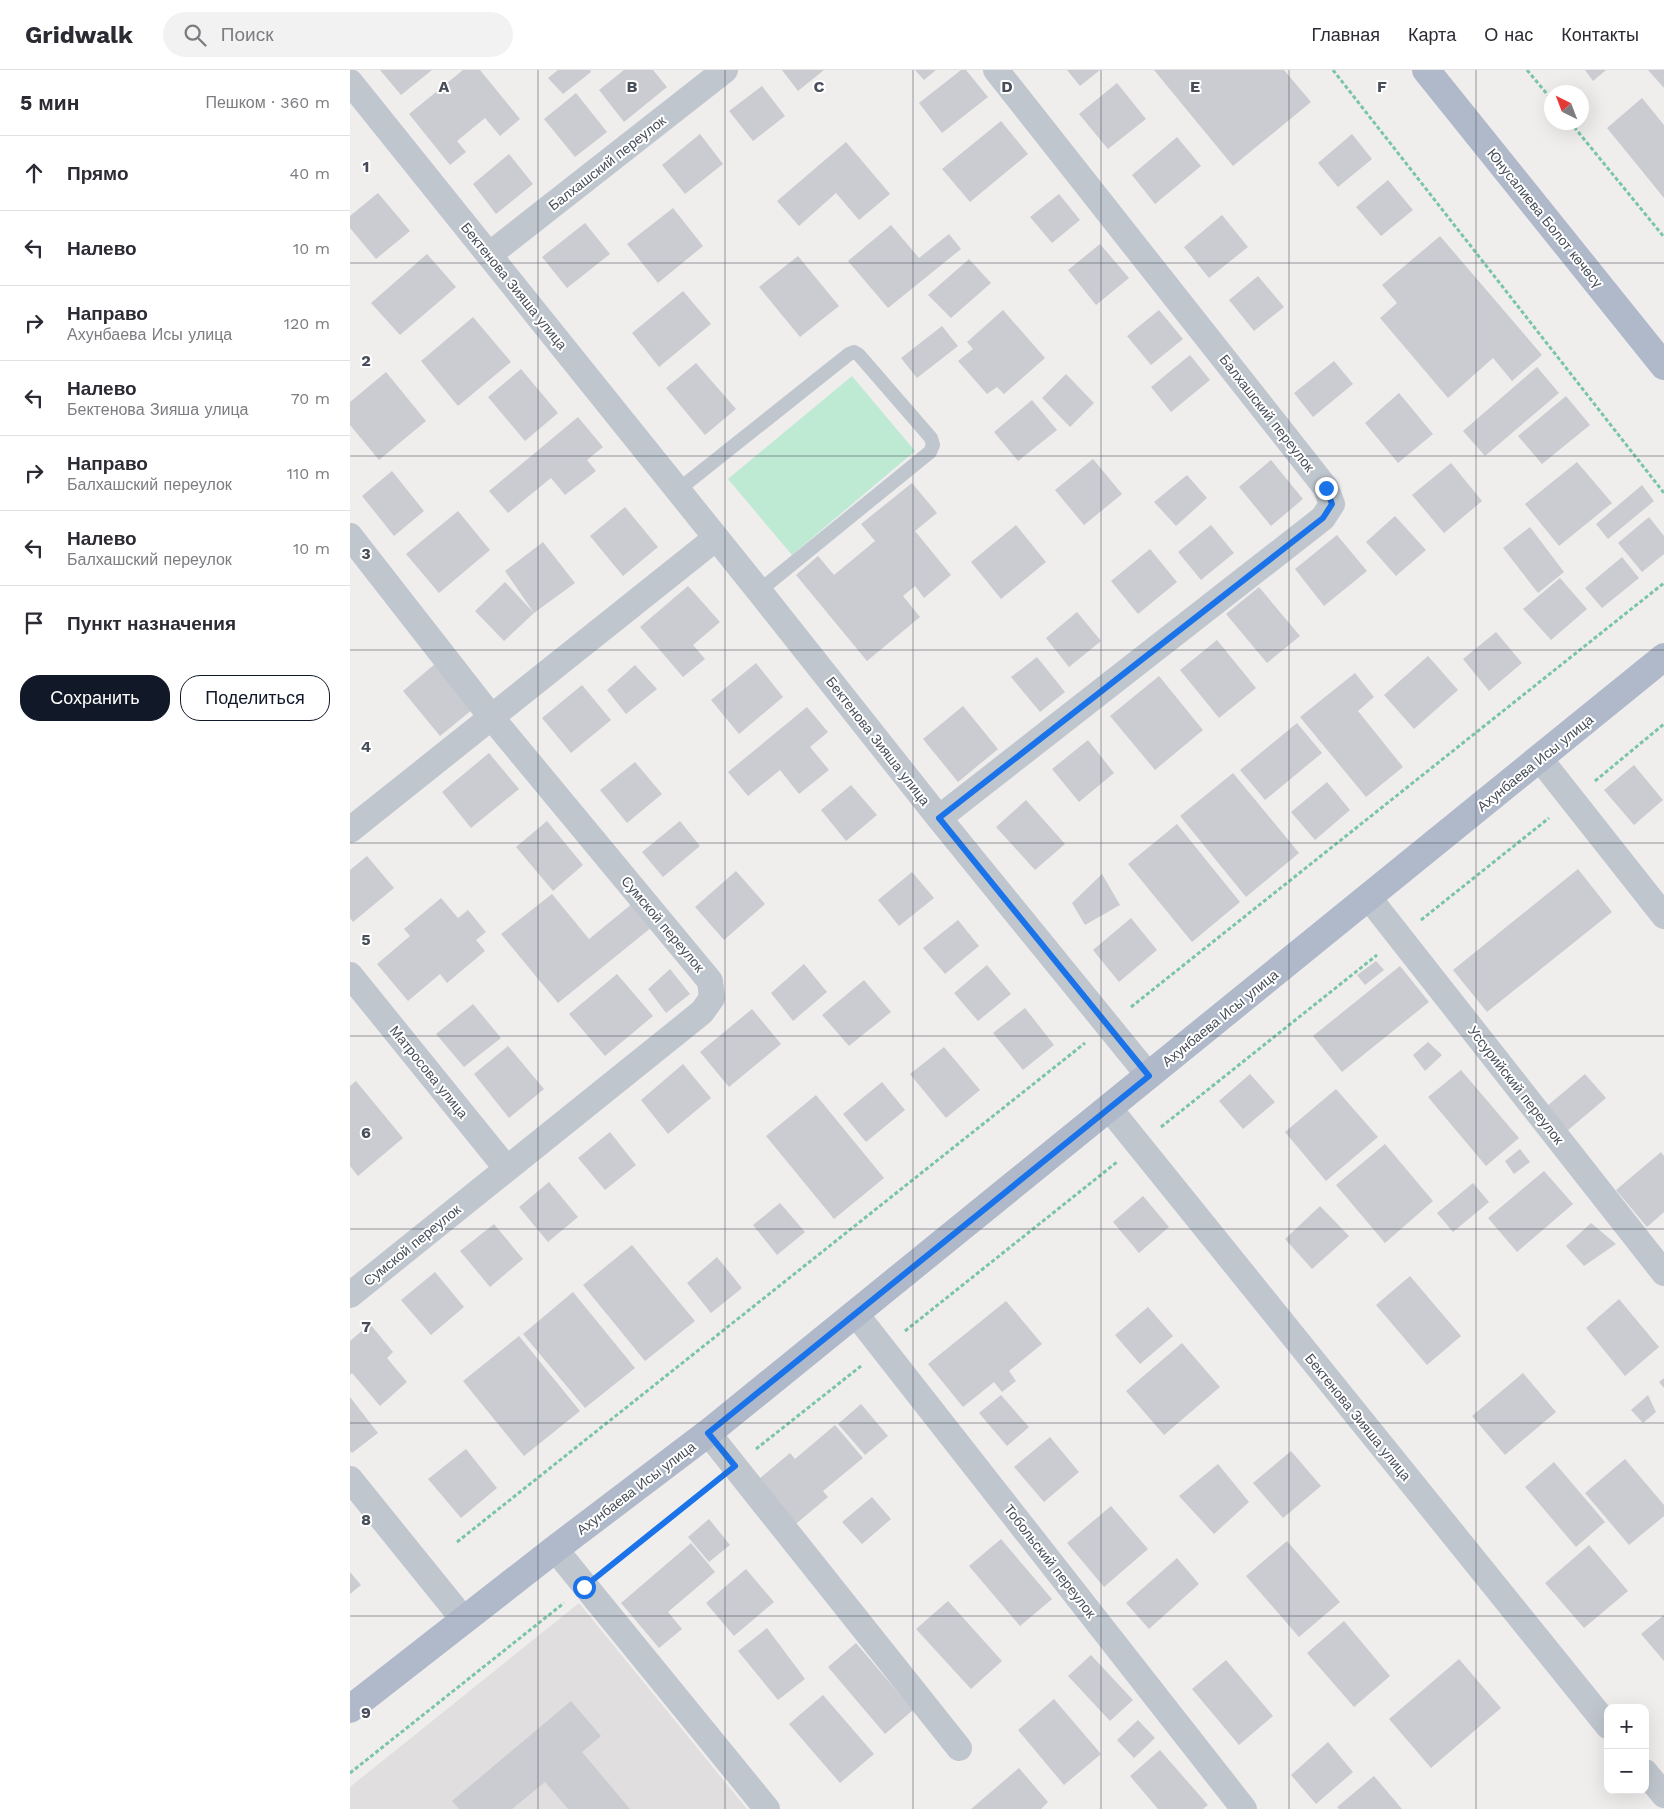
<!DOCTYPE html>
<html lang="ru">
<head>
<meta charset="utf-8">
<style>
	:root { --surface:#fff; --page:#f2f2f3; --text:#2b2b33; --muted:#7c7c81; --line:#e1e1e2; --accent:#111827 }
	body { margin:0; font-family:"Work Sans",sans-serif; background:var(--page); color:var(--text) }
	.controls { position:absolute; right:15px; bottom:15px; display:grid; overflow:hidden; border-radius:10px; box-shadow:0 5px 20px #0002 }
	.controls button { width:45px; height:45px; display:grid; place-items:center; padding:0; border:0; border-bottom:1px solid var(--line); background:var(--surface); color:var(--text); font:25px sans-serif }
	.compass { position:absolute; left:1194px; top:15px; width:45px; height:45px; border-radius:50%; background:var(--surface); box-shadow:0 5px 20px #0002; rotate:318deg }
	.stop { position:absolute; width:15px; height:15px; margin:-11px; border:4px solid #1a73e8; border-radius:50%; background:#fff }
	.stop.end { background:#1a73e8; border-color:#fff; box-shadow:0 1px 5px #0008 }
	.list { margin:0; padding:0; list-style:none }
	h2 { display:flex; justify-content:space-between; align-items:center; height:65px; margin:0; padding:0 20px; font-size:21px }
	h2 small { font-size:16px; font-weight:400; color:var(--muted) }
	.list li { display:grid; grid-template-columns:32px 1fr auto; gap:15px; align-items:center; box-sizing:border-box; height:75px; padding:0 20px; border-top:1px solid var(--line) }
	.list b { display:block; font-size:19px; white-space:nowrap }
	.list p { margin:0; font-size:16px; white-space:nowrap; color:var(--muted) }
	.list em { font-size:16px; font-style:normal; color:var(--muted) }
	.actions { display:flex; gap:10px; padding:15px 20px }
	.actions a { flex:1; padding:11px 0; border:1px solid var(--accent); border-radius:20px; text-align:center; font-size:18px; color:var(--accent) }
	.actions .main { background:var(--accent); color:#fff }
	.icon { flex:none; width:28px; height:28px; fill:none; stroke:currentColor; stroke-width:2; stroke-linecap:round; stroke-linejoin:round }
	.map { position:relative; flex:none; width:1314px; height:1739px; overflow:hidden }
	header { display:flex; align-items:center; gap:30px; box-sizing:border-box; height:70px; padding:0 25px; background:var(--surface); border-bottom:1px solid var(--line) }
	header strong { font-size:24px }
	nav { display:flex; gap:28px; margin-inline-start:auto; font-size:18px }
	.search { width:350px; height:45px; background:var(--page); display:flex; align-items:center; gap:12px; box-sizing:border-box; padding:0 18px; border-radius:28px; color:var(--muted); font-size:19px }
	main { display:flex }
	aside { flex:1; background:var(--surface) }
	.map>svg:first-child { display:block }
</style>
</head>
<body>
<header>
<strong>Gridwalk</strong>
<div class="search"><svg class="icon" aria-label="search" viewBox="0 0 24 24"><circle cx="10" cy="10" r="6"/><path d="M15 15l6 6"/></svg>Поиск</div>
<nav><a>Главная</a><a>Карта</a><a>О нас</a><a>Контакты</a></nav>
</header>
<main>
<aside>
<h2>5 мин<small>Пешком · 360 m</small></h2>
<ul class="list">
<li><svg class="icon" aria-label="ahead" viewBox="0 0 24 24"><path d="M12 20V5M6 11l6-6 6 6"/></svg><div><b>Прямо</b></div><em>40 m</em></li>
<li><svg class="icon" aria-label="left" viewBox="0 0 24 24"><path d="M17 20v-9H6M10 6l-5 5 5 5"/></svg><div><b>Налево</b></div><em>10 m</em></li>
<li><svg class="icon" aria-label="right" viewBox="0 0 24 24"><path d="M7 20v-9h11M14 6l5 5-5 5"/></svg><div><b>Направо</b><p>Ахунбаева Исы улица</p></div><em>120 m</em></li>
<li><svg class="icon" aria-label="left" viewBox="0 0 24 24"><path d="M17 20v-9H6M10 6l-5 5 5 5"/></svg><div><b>Налево</b><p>Бектенова Зияша улица</p></div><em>70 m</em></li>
<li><svg class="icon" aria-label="right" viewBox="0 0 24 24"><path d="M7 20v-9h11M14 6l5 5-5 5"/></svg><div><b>Направо</b><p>Балхашский переулок</p></div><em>110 m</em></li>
<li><svg class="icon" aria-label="left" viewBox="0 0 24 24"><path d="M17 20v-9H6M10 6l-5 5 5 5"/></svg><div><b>Налево</b><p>Балхашский переулок</p></div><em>10 m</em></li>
<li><svg class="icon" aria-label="arrive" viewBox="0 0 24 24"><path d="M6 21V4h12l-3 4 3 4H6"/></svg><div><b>Пункт назначения</b></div></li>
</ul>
<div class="actions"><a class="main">Сохранить</a><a>Поделиться</a></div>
</aside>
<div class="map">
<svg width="1314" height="1739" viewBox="0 0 1314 1739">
	<rect width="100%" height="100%" fill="#f0eded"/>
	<path fill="#e0dede" d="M229 1533 397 1739H0V1717Z"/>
	<path fill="#beead4" d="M502 306 565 381 442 485 378 409Z"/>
	<path fill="#caccd1" d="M30 0H82L51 25Z
		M113 0H130L170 49 150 66 135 48 107 71 116 82 100 95 59 44Z
		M208 0H240L241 2 213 24 198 8Z
		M274 0H303L317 17 274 52 249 20Z
		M432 0H474L448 21Z
		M565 0H586L574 10Z
		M611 0H616L638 27 592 63 569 33Z
		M717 0H750L730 16Z
		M804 0H934L961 32 883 96Z
		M1235 0H1256L1243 11Z
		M1298 0H1314V18Z
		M767 13 796 49 758 79 729 44Z
		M412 16 435 46 403 71 379 41Z
		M226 23 257 62 225 87 194 49Z
		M1292 28 1314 55V128L1257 58Z
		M651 51 678 84 620 132 592 99Z
		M350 64 373 94 335 124 312 95Z
		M1002 64 1022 89 988 117 968 93Z
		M827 67 851 96 805 134 782 105Z
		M496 72 540 124 509 150 486 123 449 156 427 131Z
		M159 84 183 114 146 144 123 114Z
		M1038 110 1063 140 1031 166 1006 137Z
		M28 123 60 161 26 189 0 158V146Z
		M709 124 730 150 702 173 680 147Z
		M323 138 353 176 308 213 277 174Z
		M872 145 898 177 859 208 834 177Z
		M235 153 260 184 217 218 192 187Z
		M541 155 569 188 599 164 611 179 538 238 498 191Z
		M1090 166 1192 285 1162 311 1143 288 1098 328 1030 248 1047 233 1032 215Z
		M750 174 779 208 746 235 718 200Z
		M77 184 106 217 50 265 21 233Z
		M448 186 489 236 450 267 409 217Z
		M619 189 641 213 601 248 578 225Z
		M908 206 934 237 904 261 879 230Z
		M333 221 361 254 309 297 282 263Z
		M653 240 695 288 654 324 647 317 637 324 608 291 623 279 617 272Z
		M809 240 833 269 801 295 777 266Z
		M123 247 161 292 108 336 71 291Z
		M592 256 608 276 567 308 551 288Z
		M840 285 860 310 821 342 801 317Z
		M984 291 1003 314 963 347 944 323Z
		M346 293 386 339 355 365 316 318Z
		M1187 297 1209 323 1135 386 1113 361Z
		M171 299 208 343 175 371 138 327Z
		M36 302 76 351 29 390 0 355V332Z
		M716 304 744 333 720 357 692 328Z
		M1049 323 1083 364 1048 393 1015 353Z
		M1216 326 1240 355 1192 394 1168 366Z
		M682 330 707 360 668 391 644 362Z
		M228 347 253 377 237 390 246 401 215 425 201 408 158 443 139 421Z
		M743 389 772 424 734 455 705 420Z
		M921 390 953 429 921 456 889 417Z
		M1227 392 1262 433 1209 476 1175 434Z
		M1101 393 1132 431 1094 463 1062 425Z
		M42 401 74 441 44 466 12 426Z
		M837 405 857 428 826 456 804 432Z
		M562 413 587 443 565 461 601 505 574 528 565 516 553 526 570 547 517 591 446 505 468 486 484 505 525 471 511 454Z
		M1292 415 1304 431 1258 469 1246 454Z
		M275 437 308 477 273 506 240 466Z
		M108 441 140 480 89 523 56 484Z
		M1045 446 1076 480 1046 506 1016 472Z
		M1299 447 1314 466V484L1292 502 1268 473Z
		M666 455 696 492 651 529 621 492Z
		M861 455 884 483 851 510 828 482Z
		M1180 457 1214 502 1188 523 1153 478Z
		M987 465 1017 501 974 536 945 499Z
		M193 472 225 513 184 543 155 501Z
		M800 479 827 512 788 544 761 511Z
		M1272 487 1289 508 1252 538 1235 518Z
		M1210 508 1237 539 1201 570 1173 539Z
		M155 512 184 543 154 571 125 541Z
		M338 516 370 552 343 575 355 589 333 607 290 557Z
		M909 517 950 566 917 593 876 544Z
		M727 542 751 571 719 597 696 568Z
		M1146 562 1172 593 1139 621 1113 589Z
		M867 570 906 618 869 648 830 600Z
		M1078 586 1108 620 1064 659 1034 625Z
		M687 587 715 622 690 642 661 607Z
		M86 593 123 639 90 666 53 621Z
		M406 593 433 627 389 664 361 630Z
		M285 595 307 619 276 644 257 620Z
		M1005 603 1024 627 1008 641 1053 697 1016 727 950 647Z
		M809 606 853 660 805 700 760 646Z
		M232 615 261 650 221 683 192 648Z
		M613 636 648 679 608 712 573 669Z
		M457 637 478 662 460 677 479 700 449 724 430 700 398 726 378 702Z
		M947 653 972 683 915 730 890 700Z
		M738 670 764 703 729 732 702 699Z
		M139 683 169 719 121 758 92 722Z
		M285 692 312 724 277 753 250 720Z
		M1284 695 1313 730 1284 755 1254 720Z
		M883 703 949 783 896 827 830 746Z
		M977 712 1000 740 965 770 941 742Z
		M501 715 527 745 496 771 471 740Z
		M676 730 715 774 685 800 646 757Z
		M197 751 233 795 203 821 166 777Z
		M330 751 350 776 313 807 292 782Z
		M827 754 890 832 842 872 778 794Z
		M17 786 44 818 3 852 0 848V800Z
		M1228 799 1262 842 1137 942 1103 900Z
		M386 801 415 834 374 870 345 837Z
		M562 802 584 828 549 856 528 830Z
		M752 804 770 835 735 855 722 833Z
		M202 824 239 869 283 833 302 857 208 933 151 864Z
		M91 828 108 848 118 840 136 862 126 870 135 881 97 913 90 904 58 931 27 894 60 866 54 859Z
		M781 848 807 880 769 912 743 880Z
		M608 850 629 876 595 904 573 878Z
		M1026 891 1034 900 1015 915 1007 905Z
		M454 894 477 922 443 951 421 923Z
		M637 895 661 924 628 951 604 923Z
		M1050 896 1079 932 992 1002 963 966Z
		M320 899 340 924 316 943 298 919Z
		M267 904 303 946 255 986 219 944Z
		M514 910 541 942 499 976 472 945Z
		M123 934 151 968 114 997 86 964Z
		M675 938 704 975 673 1000 643 963Z
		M402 939 431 974 379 1017 350 982Z
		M1078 972 1092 985 1075 1001 1063 985Z
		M158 976 194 1019 159 1048 124 1004Z
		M594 977 630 1020 596 1048 560 1004Z
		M333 994 361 1028 318 1064 291 1030Z
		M1111 1000 1169 1068 1136 1096 1078 1027Z
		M900 1004 925 1032 893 1059 869 1031Z
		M1235 1004 1256 1028 1217 1061 1196 1037Z
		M6 1011 53 1068 8 1106 0 1096V1016Z
		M532 1012 555 1040 516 1072 493 1044Z
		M986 1019 1028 1067 976 1111 935 1062Z
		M466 1025 534 1108 484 1149 416 1066Z
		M260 1062 286 1095 255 1120 228 1088Z
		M1035 1074 1083 1131 1035 1173 986 1115Z
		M1170 1079 1180 1092 1164 1104 1155 1091Z
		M1311 1082 1314 1086V1142L1297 1157 1266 1120Z
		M1194 1101 1223 1134 1167 1182 1138 1148Z
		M199 1112 228 1147 198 1172 169 1137Z
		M1123 1113 1139 1132 1103 1162 1087 1143Z
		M793 1126 819 1157 789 1183 763 1152Z
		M430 1133 455 1162 427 1185 403 1155Z
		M970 1136 999 1166 962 1199 935 1169Z
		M1241 1153 1266 1174 1234 1196 1216 1176Z
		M144 1154 173 1189 140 1217 110 1181Z
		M282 1175 345 1251 295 1291 233 1215Z
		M367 1187 392 1218 361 1243 337 1213Z
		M85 1202 114 1237 81 1265 51 1230Z
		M1060 1206 1111 1266 1077 1295 1026 1235Z
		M223 1222 285 1298 235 1338 173 1264Z
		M1269 1229 1309 1277 1275 1306 1236 1258Z
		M656 1231 692 1274 659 1301 666 1311 652 1322 644 1312 613 1337 578 1294Z
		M798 1237 823 1266 790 1294 765 1265Z
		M20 1254 43 1282 37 1288 57 1312 30 1336 2 1303 0 1305V1271Z
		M169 1266 230 1341 174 1386 113 1311Z
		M832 1273 870 1317 814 1365 776 1321Z
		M1173 1303 1206 1342 1155 1385 1122 1346Z
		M1314 1308V1318L1309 1312Z
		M651 1325 679 1357 657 1376 629 1343Z
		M1298 1325 1306 1342 1293 1353 1281 1340Z
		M0 1327 28 1363 2 1383 0 1381Z
		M511 1334 538 1366 515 1385 488 1354Z
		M485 1355 513 1388 473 1421 478 1427 441 1458 403 1414 440 1383 445 1389Z
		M700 1367 729 1402 694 1432 664 1397Z
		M116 1379 147 1418 111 1448 78 1409Z
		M941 1381 971 1416 933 1448 903 1413Z
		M1275 1389 1314 1435V1446L1279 1475 1235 1423Z
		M1204 1392 1255 1452 1226 1477 1175 1417Z
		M868 1394 899 1432 864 1464 829 1426Z
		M522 1427 541 1449 512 1474 492 1452Z
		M761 1436 798 1479 754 1517 717 1473Z
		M359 1449 380 1475 359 1492 338 1467Z
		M651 1469 702 1529 670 1556 619 1496Z
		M937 1471 990 1532 949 1567 896 1506Z
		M341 1473 365 1502 318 1542 332 1559 309 1578 271 1533Z
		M1239 1475 1278 1521 1234 1558 1195 1513Z
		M827 1488 849 1514 799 1559 776 1533Z
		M396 1499 424 1532 384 1566 356 1533Z
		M0 1502 11 1515 0 1524Z
		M598 1531 652 1591 621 1619 566 1559Z
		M1314 1545V1591L1291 1564Z
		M994 1551 1040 1606 1004 1637 957 1583Z
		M417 1558 455 1609 428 1630 388 1581Z
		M506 1573 563 1640 535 1664 478 1597Z
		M741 1585 783 1630 760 1651 718 1606Z
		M1109 1589 1151 1638 1081 1698 1039 1649Z
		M876 1590 923 1646 889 1675 842 1619Z
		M473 1625 524 1684 490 1713 439 1654Z
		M704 1629 751 1684 714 1715 668 1660Z
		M221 1631 251 1666 232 1682 280 1739H218L195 1712 162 1739H109L102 1731Z
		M788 1650 805 1668 784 1688 767 1670Z
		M978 1672 1003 1702 966 1734 941 1705Z
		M810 1680 858 1735 853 1739H808L780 1706Z
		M669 1698 698 1732 691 1739H621Z
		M1024 1706 1052 1739H989L987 1737Z"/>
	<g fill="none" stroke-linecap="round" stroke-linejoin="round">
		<path stroke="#79c5a8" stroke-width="3" stroke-dasharray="4 2.5" stroke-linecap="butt" d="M983 0 1314 423
			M1177 0 1202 30
			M1220 52 1314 167
			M1245 711 1314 654
			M1071 850 1199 748
			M781 937 1314 513
			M811 1057 1027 885
			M555 1261 767 1092
			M406 1379 511 1296
			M107 1472 735 973
			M258 1498 362 1414
			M0 1703 214 1533"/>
		<path stroke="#bfc6ce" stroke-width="14" d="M328 420 499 284 504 282 509 285 581 368 583 375 580 382 409 521"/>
		<path stroke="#bfc6ce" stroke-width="26" d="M0 12 409 521 589 748 799 1006
			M139 185 375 0
			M0 466 142 648 360 911 362 928 352 942 0 1225
			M1190 689 1314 846
			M589 748 973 448 982 434 976 418 646 0
			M0 760 366 468
			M1019 828 1314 1203
			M0 905 157 1099
			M759 1038 1258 1656
			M505 1243 894 1739
			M358 1363 609 1678
			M0 1409 114 1550
			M205 1479 417 1739
			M1295 1702 1314 1725"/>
		<path stroke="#afb9ca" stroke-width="28" d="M1076 0 1314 296
			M0 1639 205 1479 358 1363 1314 587"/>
	</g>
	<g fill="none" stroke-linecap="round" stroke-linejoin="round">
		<path stroke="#1a73e8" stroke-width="6" d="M234 1517 385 1396 358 1363 799 1006 589 748 973 448 982 434 976 418"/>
	</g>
	<path fill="none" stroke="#474e59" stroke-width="1" stroke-opacity="0.55" d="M188 0V1739M375 0V1739M563 0V1739M751 0V1739M939 0V1739M1126 0V1739M0 193H1314M0 386H1314M0 580H1314M0 773H1314M0 966H1314M0 1159H1314M0 1353H1314M0 1546H1314"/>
	<g text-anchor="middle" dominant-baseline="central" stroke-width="4" stroke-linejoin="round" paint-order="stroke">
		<g font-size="14" fill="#474e59" stroke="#fff">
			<text transform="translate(257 93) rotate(-38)">Балхашский переулок</text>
			<text transform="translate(1195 148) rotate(51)">Юнусалиева Болот көчөсү</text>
			<text transform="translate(164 216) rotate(51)">Бектенова Зияша улица</text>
			<text transform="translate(917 343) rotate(52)">Балхашский переулок</text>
			<text transform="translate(528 671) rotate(52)">Бектенова Зияша улица</text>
			<text transform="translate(1185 693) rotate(-39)">Ахунбаева Исы улица</text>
			<text transform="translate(313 854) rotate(50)">Сумской переулок</text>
			<text transform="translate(870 948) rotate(-39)">Ахунбаева Исы улица</text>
			<text transform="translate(79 1002) rotate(51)">Матросова улица</text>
			<text transform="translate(1166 1015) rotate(52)">Уссурийский переулок</text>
			<text transform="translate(62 1175) rotate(-39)">Сумской переулок</text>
			<text transform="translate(1008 1347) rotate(51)">Бектенова Зияша улица</text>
			<text transform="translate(286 1418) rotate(-37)">Ахунбаева Исы улица</text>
			<text transform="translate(700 1491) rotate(52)">Тобольский переулок</text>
		</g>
	</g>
	<g font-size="16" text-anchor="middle" font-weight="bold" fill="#474e59" stroke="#fff" stroke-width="4" stroke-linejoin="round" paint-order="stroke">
		<text x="94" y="22">A</text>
		<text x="282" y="22">B</text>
		<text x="469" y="22">C</text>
		<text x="657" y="22">D</text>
		<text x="845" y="22">E</text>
		<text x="1032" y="22">F</text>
		<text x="16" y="102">1</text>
		<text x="16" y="296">2</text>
		<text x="16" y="489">3</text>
		<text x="16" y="682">4</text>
		<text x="16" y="875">5</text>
		<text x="16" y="1068">6</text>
		<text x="16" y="1262">7</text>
		<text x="16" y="1455">8</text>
		<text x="16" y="1648">9</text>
	</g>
</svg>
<div class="controls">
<button>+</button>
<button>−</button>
</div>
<svg class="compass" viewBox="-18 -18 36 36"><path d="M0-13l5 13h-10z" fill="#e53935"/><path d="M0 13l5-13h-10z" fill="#7c7c81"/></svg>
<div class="stop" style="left:234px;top:1517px"></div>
<div class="stop end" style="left:976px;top:418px"></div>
</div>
</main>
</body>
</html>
